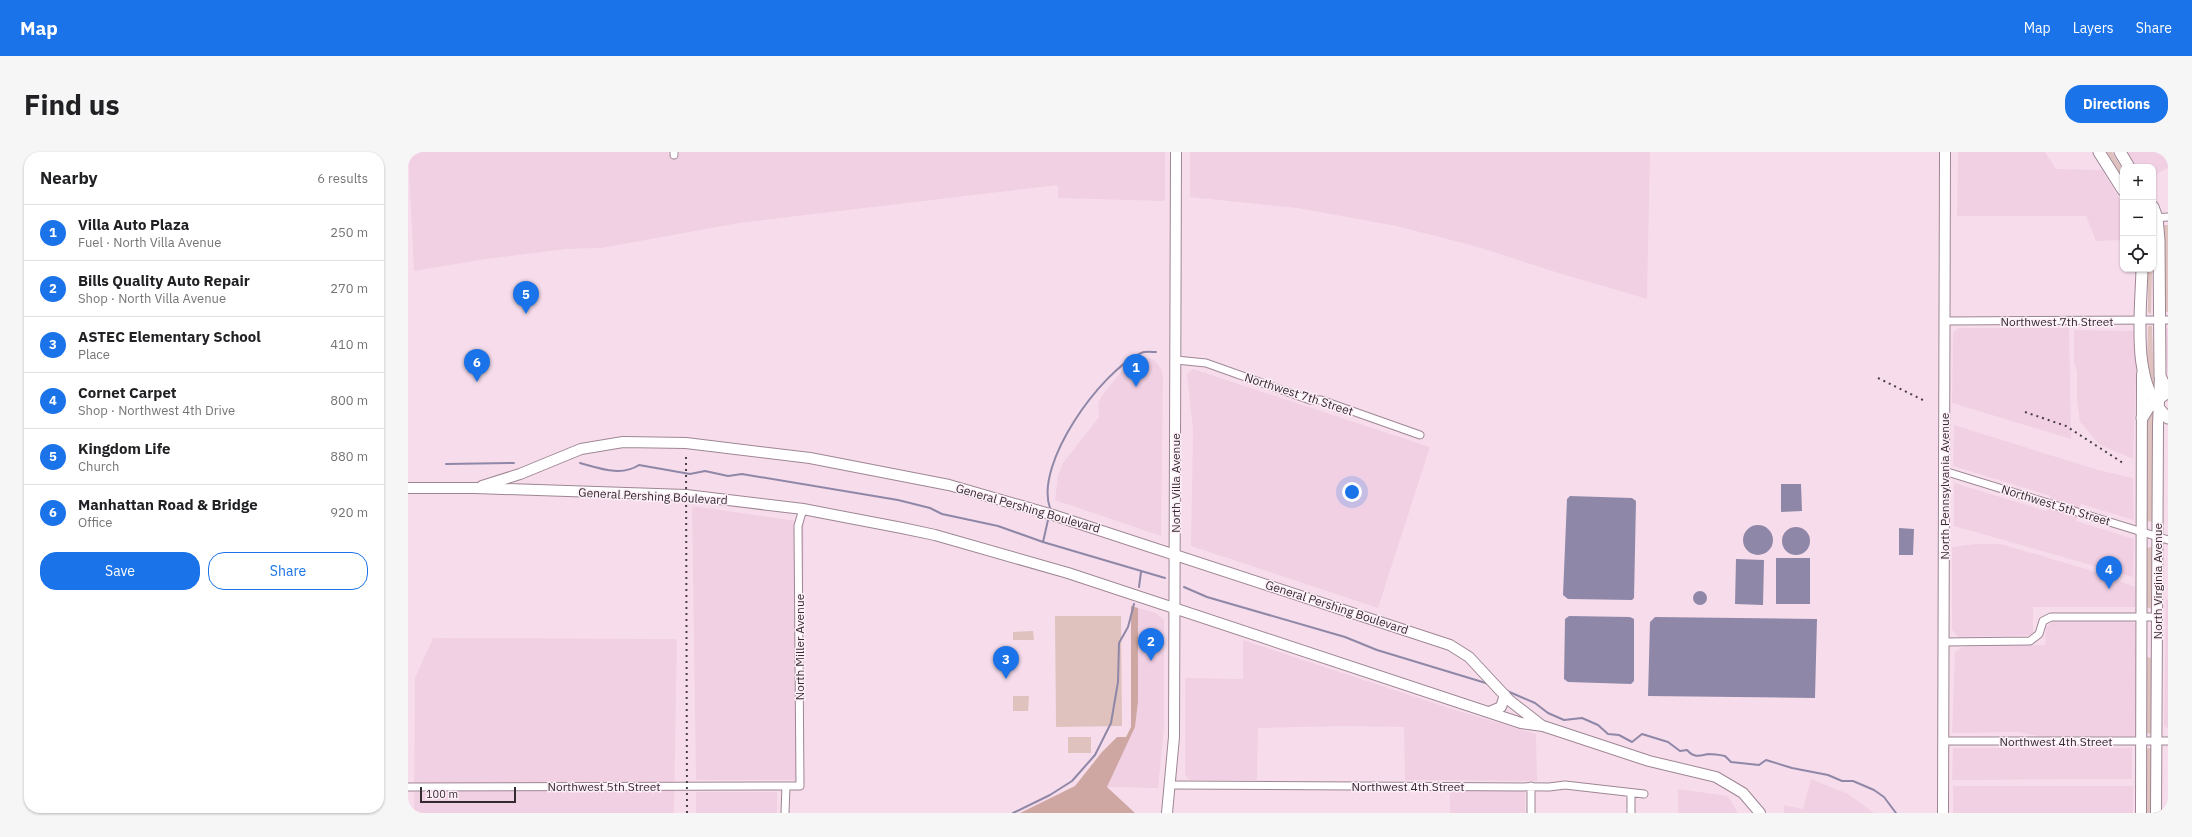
<!DOCTYPE html>
<html lang="en">
<head>
<meta charset="utf-8">
<style>
	:root { --surface:#fff; --page:#f6f6f6; --text:#202124; --muted:#757577; --line:#e0e0e0; --accent:#1a73e8 }
	body { margin:0; font-family:"IBM Plex Sans",sans-serif; background:var(--page); color:var(--text) }
	.controls { position:absolute; right:12px; top:12px; display:grid; overflow:hidden; border-radius:8px; box-shadow:0 1px 3px #0004 }
	.controls button { width:36px; height:36px; display:grid; place-items:center; padding:0; border:0; border-bottom:1px solid var(--line); background:var(--surface); color:var(--text); font:20px sans-serif }
	.scale { position:absolute; left:12px; bottom:10px; width:96px; box-sizing:border-box; padding-left:4px; border:2px solid #342b30; border-top:0; font-size:11px; line-height:14px; white-space:nowrap; color:#342b30; -webkit-text-stroke:3px #fdeef7; paint-order:stroke }
	.you { position:absolute; left:944px; top:340px; width:14px; height:14px; margin:-10px; border:3px solid #fff; border-radius:50%; background:#1a73e8; box-shadow:0 0 0 6px #1a73e833 }
	.badge { display:grid; place-items:center; width:26px; height:26px; border-radius:50%; background:var(--accent); color:#fff; font-size:13px; font-weight:700 }
	.pin { position:absolute; translate:-50% -33px; filter:drop-shadow(0 1px 2px #0008) }
	.pin::after { content:''; position:absolute; top:21px; width:14px; height:12px; background:inherit; clip-path:polygon(0 0,100% 0,50% 100%) }
	.list { margin:0; padding:0; list-style:none }
	h2 { display:flex; justify-content:space-between; align-items:center; height:52px; margin:0; padding:0 16px; font-size:17px }
	h2 small { font-size:13px; font-weight:400; color:var(--muted) }
	.list li { display:grid; grid-template-columns:26px 1fr auto; gap:12px; align-items:center; box-sizing:border-box; height:56px; padding:0 16px; border-top:1px solid var(--line) }
	.list b { display:block; font-size:15px; white-space:nowrap }
	.list p { margin:0; font-size:13px; white-space:nowrap; color:var(--muted) }
	.list em { font-size:13px; font-style:normal; color:var(--muted) }
	.actions { display:flex; gap:8px; padding:12px 16px }
	.actions a { flex:1; padding:9px 0; border:1px solid var(--accent); border-radius:16px; text-align:center; font-size:14px; color:var(--accent) }
	.actions .main { background:var(--accent); color:#fff }
	.icon { flex:none; width:22px; height:22px; fill:none; stroke:currentColor; stroke-width:2; stroke-linecap:round; stroke-linejoin:round }
	.map { position:relative; flex:none; width:1760px; height:661px; overflow:hidden; border-radius:16px }
	header { display:flex; align-items:center; gap:24px; box-sizing:border-box; height:56px; padding:0 20px; background:var(--accent); color:#fff }
	header strong { font-size:19px }
	nav { display:flex; gap:22px; margin-inline-start:auto; font-size:14px }
	.intro { display:flex; align-items:center; justify-content:space-between; box-sizing:border-box; height:96px; padding:0 24px }
	h1 { margin:0; font-size:28px }
	.button { padding:10px 18px; border-radius:16px; background:var(--accent); color:#fff; font-size:14px; font-weight:700 }
	main { display:flex; gap:24px; padding:0 24px }
	aside { flex:1; background:var(--surface); border-radius:16px; box-shadow:0 1px 3px #0004 }
	.map>svg:first-child { display:block }
</style>
</head>
<body>
<header>
<strong>Map</strong>
<nav><a>Map</a><a>Layers</a><a>Share</a></nav>
</header>
<div class="intro"><h1>Find us</h1><a class="button">Directions</a></div>
<main>
<aside>
<h2>Nearby<small>6 results</small></h2>
<ul class="list">
<li><span class="badge">1</span><div><b>Villa Auto Plaza</b><p>Fuel · North Villa Avenue</p></div><em>250 m</em></li>
<li><span class="badge">2</span><div><b>Bills Quality Auto Repair</b><p>Shop · North Villa Avenue</p></div><em>270 m</em></li>
<li><span class="badge">3</span><div><b>ASTEC Elementary School</b><p>Place</p></div><em>410 m</em></li>
<li><span class="badge">4</span><div><b>Cornet Carpet</b><p>Shop · Northwest 4th Drive</p></div><em>800 m</em></li>
<li><span class="badge">5</span><div><b>Kingdom Life</b><p>Church</p></div><em>880 m</em></li>
<li><span class="badge">6</span><div><b>Manhattan Road &amp; Bridge</b><p>Office</p></div><em>920 m</em></li>
</ul>
<div class="actions"><a class="main">Save</a><a>Share</a></div>
</aside>
<div class="map">
<svg width="1760" height="661" viewBox="0 0 1760 661">
	<rect width="100%" height="100%" fill="#f7ddec"/>
	<path fill="#f1d0e4" d="M0 0H260L261 3H271V0H757V49L650 46V33L331 71 193 96 158 97 78 107 6 119Z
		M782 0H1242L1239 147 1144 119 1070 95 988 74 889 56 782 45Z
		M1550 0H1637L1648 17 1694 18 1715 53V88L1688 89 1678 64H1549Z
		M1719 0H1760V16L1745 24V15H1729Z
		M1550 176H1661L1663 287 1544 251 1545 181Z
		M1757 176H1760V224L1758 207Z
		M1666 178 1726 179 1729 192 1725 307 1692 293 1672 270 1669 249V220L1666 211Z
		M737 205 746 208 753 216 755 226 753 384 647 348 650 324 655 311 691 265 690 251 694 244 712 221Z
		M785 217 1022 295 970 456 783 394 785 278 779 222Z
		M1546 273 1690 318 1725 326 1726 368 1673 352 1668 369 1726 387 1725 425 1546 374V331L1638 359 1643 344 1545 314Z
		M284 354 396 370 394 541 396 628H288Z
		M1567 392H1593L1675 416 1728 435 1727 455H1625V483L1550 485 1544 478V395Z
		M1758 447 1760 448V577L1756 573Z
		M730 456 748 461 756 468V575L750 636 699 635 727 575 730 550Z
		M1646 469H1722L1727 472 1730 584 1634 585 1611 580 1544 581 1547 500 1555 495 1637 493 1638 475Z
		M25 486 269 487 266 661H6L7 526Z
		M835 488 1044 557 1128 582 1129 629 997 628 996 575 936 574 850 576 849 628H781L777 622V526L835 527Z
		M1545 596H1724V627L1544 628Z
		M1403 627 1440 642 1466 661H1376V653L1395 657Z
		M1545 634H1725V661H1545Z
		M1270 637 1320 644 1330 661H1270Z
		M1042 638 1117 639V661H1042Z
		M288 640H369V661H288Z"/>
	<path fill="#dfc1bd" d="M1699 0H1704L1715 18V26Z
		M1756 73H1760V160H1755Z
		M1740 117H1744L1743 162 1740 160Z
		M1742 173 1744 174 1746 235 1739 213 1740 175Z
		M1745 257 1746 370 1739 369C1738 349 1732 268 1745 257Z
		M1743 395 1746 396 1744 457 1738 455 1737 400 1739 396Z
		M647 464H713L714 574 648 575Z
		M625 479 626 488H605V480Z
		M1741 505 1743 507C1743 532 1746 554 1745 579L1741 582 1737 580V506Z
		M605 544H621L620 559H605Z
		M660 585H683V601H660Z
		M1741 596 1745 597V661H1736L1737 598Z"/>
	<path fill="#cfa7a2" d="M723 454 730 456V550L727 575 699 635 727 661H612L667 634 694 600 709 585H718L723 575Z"/>
	<path fill="#8f87a7" d="M1373 332H1393L1394 359 1373 360Z
		M1162 344 1224 346 1228 349 1226 446 1224 448 1160 447 1155 443 1159 347Z
		M1335 388a15 15 0 1 1 30 0a15 15 0 1 1-30 0Z
		M1374 389a14 14 0 1 1 28 0a14 14 0 1 1-28 0Z
		M1491 376 1506 377 1505 403H1491Z
		M1368 406H1402V452H1368Z
		M1328 407 1356 408 1355 453 1327 452Z
		M1285 446a7 7 0 1 1 14 0a7 7 0 1 1-14 0Z
		M1161 464 1222 465 1226 467V529L1223 532 1160 530 1156 527 1157 467Z
		M1247 465 1409 467 1407 546 1240 544 1242 470Z"/>
	<g fill="none" stroke-linecap="round" stroke-linejoin="round">
		<path stroke="#8f87a7" stroke-width="2" d="M172 311C191 316 213 325 231 313L282 322 297 319 320 324 334 322 490 348 522 356 534 362 590 374 635 390 757 426
			M38 312 106 311
			M642 356C626 312 693 219 733 201 737 199 743 200 748 200
			M635 390 640 368
			M731 435 733 420
			M776 435 799 445 937 485 969 498 1081 532
			M1099 539 1127 551 1140 561 1156 568 1174 566 1190 573 1200 582 1211 583 1224 590 1234 582 1260 590 1272 599 1279 598C1286 606 1291 604 1300 602 1305 602 1312 603 1317 604L1323 610 1351 613 1358 608 1384 616 1420 623 1434 629H1445L1466 638 1476 645 1488 661
			M605 661 642 643 664 629 687 603 703 571 710 530 711 491 720 475 726 452"/>
		<g stroke="#9e8694" stroke-width="9">
			<path id="street" d="M266 0V3
				M1746 66 1760 65
				M1537 169 1760 168
				M768 208 798 211 902 248H913L1012 283
				M1536 319 1760 388
				M1536 490 1622 489 1631 482 1635 469 1643 465H1749
				M1535 589H1760
				M762 633 1141 635 1157 633 1236 642
				M0 635 392 634 390 374 395 357
				M377 661 378 634
				M1123 661V634
				M1223 661V642"/>
		</g>
		<g stroke="#9e8694" stroke-width="12">
			<path id="secondary" d="M74 334 112 322 173 297 215 290 278 291 402 306 541 333 645 363 1042 493 1061 505 1101 548 1133 573
				M0 336H67L278 343 395 357 494 376 527 383 660 421 1113 571 1135 574 1241 609 1308 625 1335 641 1352 661
				M1081 560 1093 555 1097 543
				M759 661 766 585 768 0
				M1535 661 1537 0
				M1733 661 1734 222
				M1748 661 1750 273 1752 224"/>
		</g>
		<g stroke="#9e8694" stroke-width="13">
			<path id="primary" d="M1691 0 1715 38
				M1712 0 1721 15
				M1745 55 1749 66 1751 88 1752 224 1760 241
				M1734 117C1733 162 1722 234 1760 266
				M1734 266 1742 253 1760 240"/>
		</g>
		<use href="#street" stroke="#fff" stroke-width="7"/>
		<use href="#secondary" stroke="#fff" stroke-width="10"/>
		<use href="#primary" stroke="#fff" stroke-width="11"/>
		<path stroke="#493e44" stroke-width="2" stroke-dasharray="2 4" stroke-linecap="butt" d="M1470 226 1517 249
			M1617 260 1658 274 1715 311
			M278 305 279 661"/>
	</g>
	<g text-anchor="middle" dominant-baseline="central" stroke-width="3" stroke-linejoin="round" paint-order="stroke">
		<g font-size="12" fill="#342b30" stroke="#fdeef7">
			<text x="1649" y="169">Northwest 7th Street</text>
			<text transform="translate(891 242) rotate(18)">Northwest 7th Street</text>
			<text transform="translate(767 331) rotate(-90)">North Villa Avenue</text>
			<text transform="translate(1536 334) rotate(-90)">North Pennsylvania Avenue</text>
			<text transform="translate(245 344) rotate(3)">General Pershing Boulevard</text>
			<text transform="translate(1648 353) rotate(17)">Northwest 5th Street</text>
			<text transform="translate(620 356) rotate(16)">General Pershing Boulevard</text>
			<text transform="translate(1749 429) rotate(-90)">North Virginia Avenue</text>
			<text transform="translate(929 455) rotate(18)">General Pershing Boulevard</text>
			<text transform="translate(391 495) rotate(-90)">North Miller Avenue</text>
			<text x="1648" y="589">Northwest 4th Street</text>
			<text x="196" y="634">Northwest 5th Street</text>
			<text x="1000" y="634">Northwest 4th Street</text>
		</g>
	</g>
</svg>
<div class="controls">
<button>+</button>
<button>−</button>
<button><svg class="icon" aria-label="locate" viewBox="0 0 24 24"><circle cx="12" cy="12" r="6"/><path d="M12 2v4M12 18v4M2 12h4M18 12h4"/></svg></button>
</div>
<div class="scale">100 m</div>
<div class="you"></div>
<div class="pin badge" style="left:728px;top:235px">1</div>
<div class="pin badge" style="left:743px;top:509px">2</div>
<div class="pin badge" style="left:598px;top:527px">3</div>
<div class="pin badge" style="left:1701px;top:437px">4</div>
<div class="pin badge" style="left:118px;top:162px">5</div>
<div class="pin badge" style="left:69px;top:230px">6</div>
</div>
</main>
</body>
</html>
